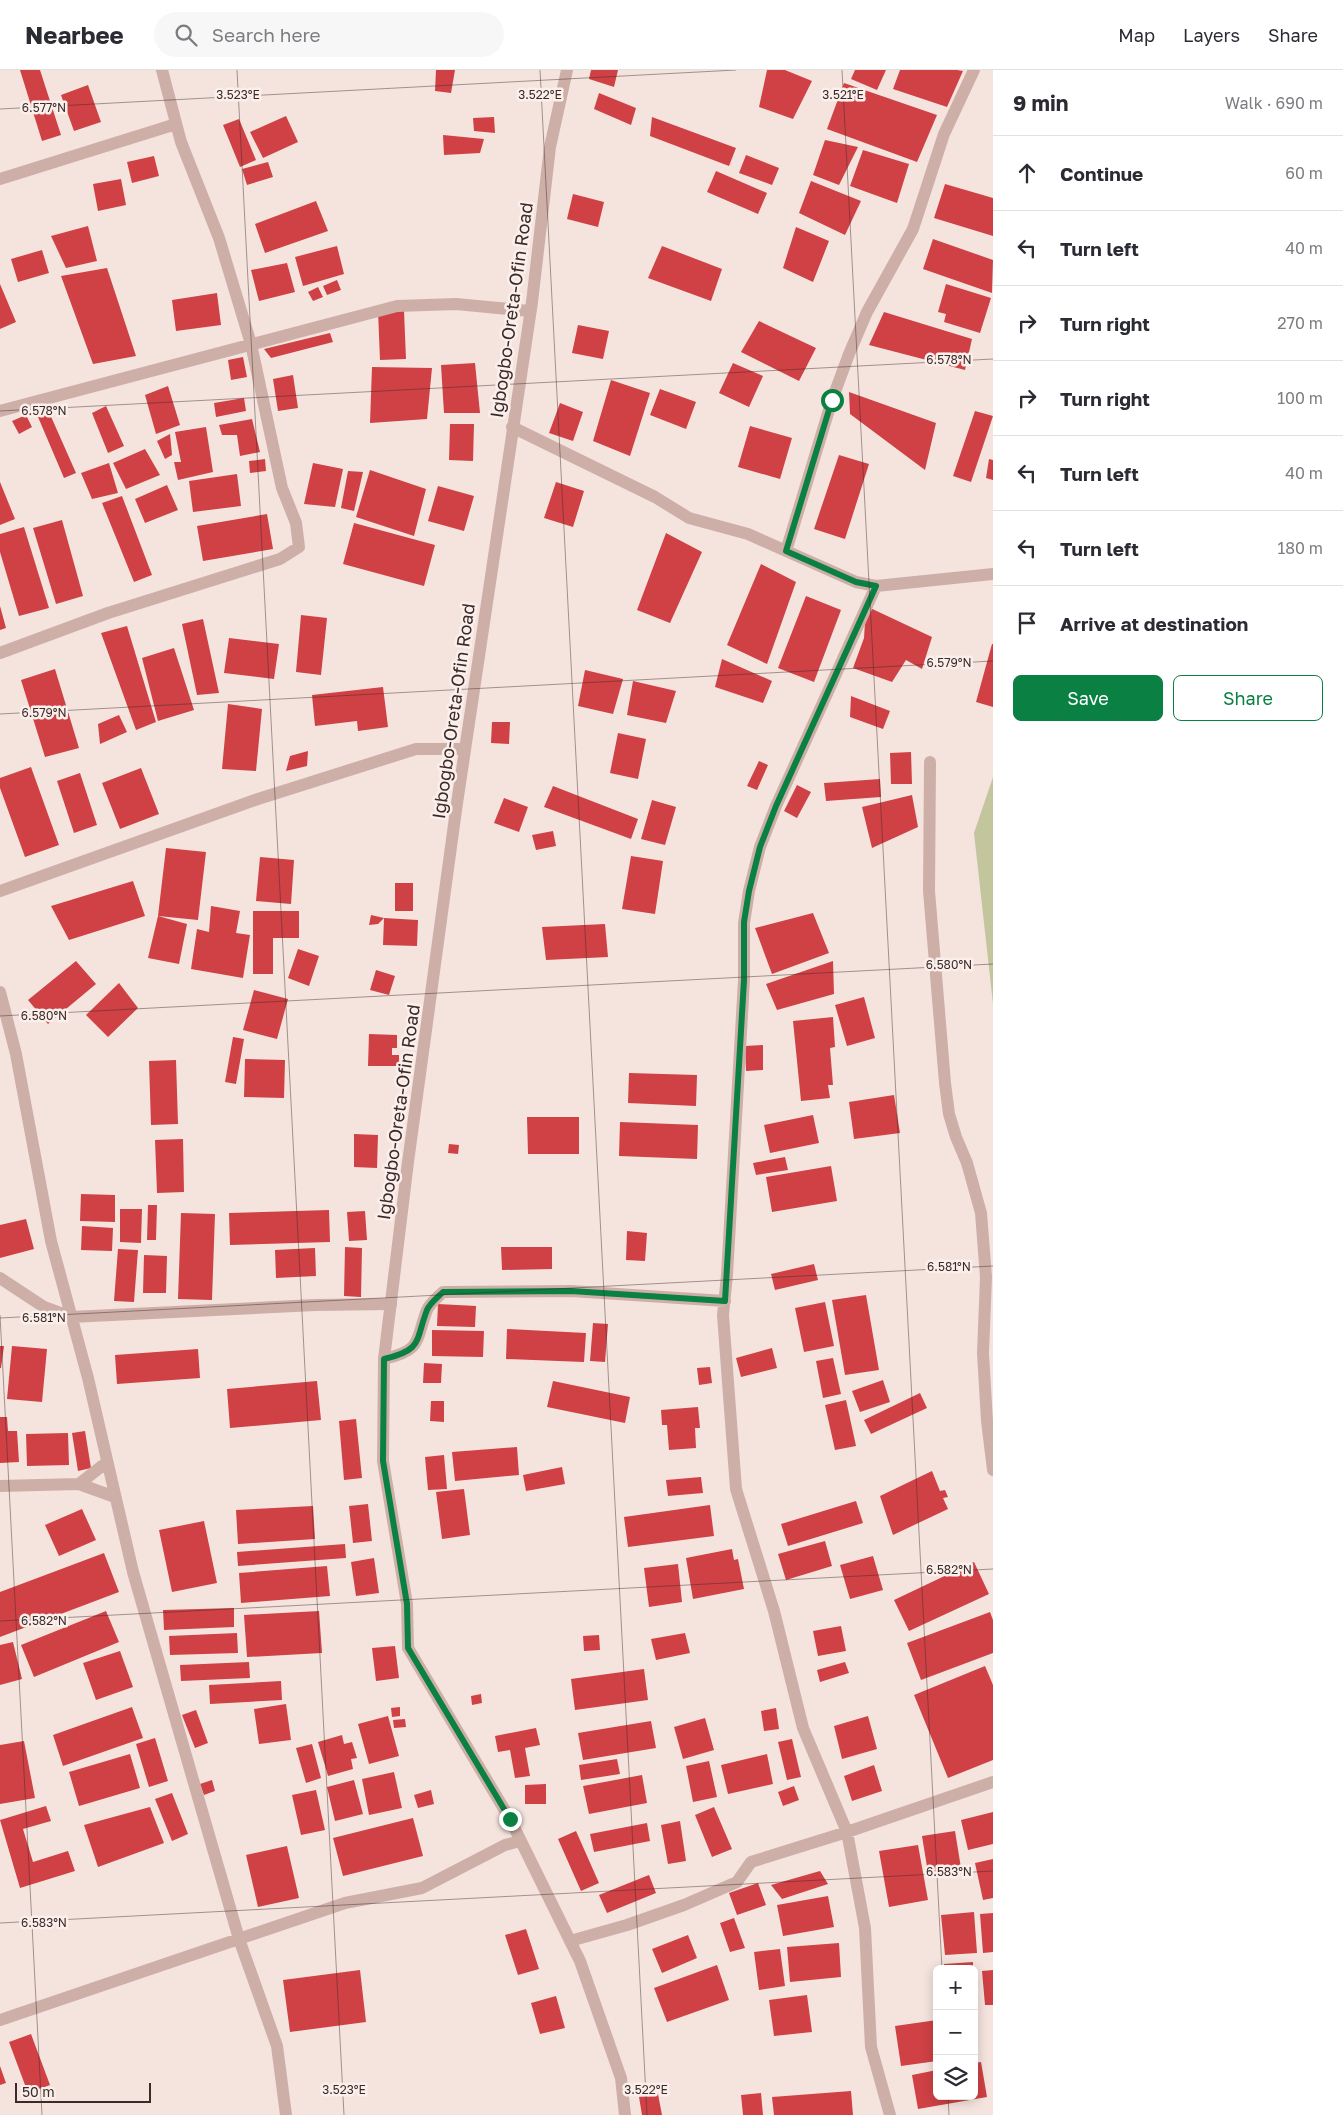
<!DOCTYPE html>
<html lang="en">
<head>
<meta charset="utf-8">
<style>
	:root { --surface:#fff; --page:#f7f7f7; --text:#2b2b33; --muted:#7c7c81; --line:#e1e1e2; --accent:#0b8043 }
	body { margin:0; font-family:"Golos Text",sans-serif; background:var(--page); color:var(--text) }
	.controls { position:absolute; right:15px; bottom:15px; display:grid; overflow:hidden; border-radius:8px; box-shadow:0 2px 12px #0003 }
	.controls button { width:45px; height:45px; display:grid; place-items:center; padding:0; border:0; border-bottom:1px solid var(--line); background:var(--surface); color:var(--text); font:25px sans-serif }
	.scale { position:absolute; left:15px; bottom:12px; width:136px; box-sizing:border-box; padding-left:5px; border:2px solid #3a2a29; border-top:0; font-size:14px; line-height:18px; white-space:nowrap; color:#3a2a29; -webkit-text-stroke:4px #fbefeb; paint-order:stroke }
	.stop { position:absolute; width:15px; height:15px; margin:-11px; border:4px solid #0b8043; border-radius:50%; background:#fff }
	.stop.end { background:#0b8043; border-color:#fff; box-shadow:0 1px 5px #0008 }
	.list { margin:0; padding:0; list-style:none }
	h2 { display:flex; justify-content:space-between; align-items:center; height:65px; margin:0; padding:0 20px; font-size:21px }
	h2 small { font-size:16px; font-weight:400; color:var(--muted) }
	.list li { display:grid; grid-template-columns:32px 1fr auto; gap:15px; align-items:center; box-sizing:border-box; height:75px; padding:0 20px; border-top:1px solid var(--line) }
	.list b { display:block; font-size:19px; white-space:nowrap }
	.list em { font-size:16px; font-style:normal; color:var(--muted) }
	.actions { display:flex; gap:10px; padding:15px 20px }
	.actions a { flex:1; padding:11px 0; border:1px solid var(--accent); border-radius:8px; text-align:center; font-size:18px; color:var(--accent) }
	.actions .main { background:var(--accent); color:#fff }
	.icon { flex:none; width:28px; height:28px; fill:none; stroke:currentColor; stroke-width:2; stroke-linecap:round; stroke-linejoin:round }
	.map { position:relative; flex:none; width:993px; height:2045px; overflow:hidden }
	header { display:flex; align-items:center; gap:30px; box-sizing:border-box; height:70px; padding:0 25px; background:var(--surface); border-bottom:1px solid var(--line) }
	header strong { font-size:24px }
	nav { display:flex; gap:28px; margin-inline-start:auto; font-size:18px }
	.search { width:350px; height:45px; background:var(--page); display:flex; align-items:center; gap:12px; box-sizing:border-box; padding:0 18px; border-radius:28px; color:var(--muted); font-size:19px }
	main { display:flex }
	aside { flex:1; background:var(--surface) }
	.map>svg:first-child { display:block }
</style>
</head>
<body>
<header>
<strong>Nearbee</strong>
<div class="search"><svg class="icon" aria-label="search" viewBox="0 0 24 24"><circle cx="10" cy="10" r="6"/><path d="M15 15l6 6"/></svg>Search here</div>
<nav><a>Map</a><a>Layers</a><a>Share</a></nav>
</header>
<main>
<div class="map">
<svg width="993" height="2045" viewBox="0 0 993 2045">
	<rect width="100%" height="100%" fill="#f5e4de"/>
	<path fill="#c3c59c" d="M993 707V934L974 763Z"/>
	<path fill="#cf4145" d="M20 0H40L61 65 42 71Z
		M436 0H455L451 23 435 21Z
		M591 0H618L614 17 589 9Z
		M767 0H785L812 11 793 49 759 37Z
		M855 0H886L877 20 851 9Z
		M900 0H957L963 1 947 37 893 19Z
		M844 13 937 45 917 92 827 59Z
		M88 15 101 52 74 61 61 25Z
		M599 23 636 38 631 55 594 39Z
		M286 46 298 72 263 88 250 62Z
		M494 47 495 63 474 61 473 48Z
		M652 47 736 78 729 96 650 66Z
		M239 49 256 90 240 97 223 55Z
		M443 65 484 69 480 83 444 85Z
		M825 70 858 77 839 115 813 105Z
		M863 80 909 94 897 133 850 116Z
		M746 85 779 98 772 115 739 103Z
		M154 86 159 106 132 113 127 92Z
		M268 92 273 107 247 115 242 99Z
		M716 101 767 123 758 144 707 122Z
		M121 109 126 135 98 141 93 114Z
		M811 111 861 131 845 165 799 143Z
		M945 114 993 128V166L934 148Z
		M573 124 604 132 598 157 567 149Z
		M316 131 328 161 265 183 255 154Z
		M88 156 97 191 66 198 51 166Z
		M796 157 829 171 813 212 783 198Z
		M933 169 993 190 992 223 923 199Z
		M337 176 344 204 303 216 295 187Z
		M662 176 722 199 711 231 648 208Z
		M42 180 49 203 18 212 11 189Z
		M287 193 295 222 259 231 251 200Z
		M107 198 136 286 93 294 61 206Z
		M337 210 341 220 327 225 323 216Z
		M0 214 16 252 0 259Z
		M946 214 991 228 980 263 944 252 946 244 938 242Z
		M318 217 323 227 313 231 308 222Z
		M217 223 221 255 176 261 172 230Z
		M378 241H404L406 289 380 290Z
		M884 242 972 269 965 300 869 275Z
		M759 251 816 278 799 311 741 282Z
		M578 255 609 261 603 289 572 283Z
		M330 263 333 272 271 288 264 279Z
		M243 287 247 307 231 310 228 290Z
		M475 293 480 343H444L441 295Z
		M733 293 763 306 749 337 719 323Z
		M372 297 432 298 427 349 370 353Z
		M293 305 298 338 278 341 273 309Z
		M611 310 650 323 630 386 593 371Z
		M168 316 180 355 156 364 145 325Z
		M660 319 696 332 686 359 650 345Z
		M849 322 936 353 925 400 850 344Z
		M244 328 246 341 216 347 214 333Z
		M560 333 583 342 573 371 549 363Z
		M106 336 124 376 108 383 92 343Z
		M975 341 993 346 971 412 953 406Z
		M49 342 76 403 64 408 38 347Z
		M26 345 32 357 19 364 12 351Z
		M252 349 260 382 240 386 237 365H222L219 355Z
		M450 354H474L473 391 449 390Z
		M750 356 792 368 780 409 738 397Z
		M206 357 213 402 178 410 174 392H181L175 362Z
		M170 364 172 385 165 389 157 371Z
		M145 379 160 405 126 419 113 393Z
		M839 385 869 394 845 469 814 459Z
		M265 389 266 401 250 403 249 391Z
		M989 389 993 390V410L986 408Z
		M109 393 118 423 92 429 81 403Z
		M313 393 343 399 335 437 304 434Z
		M370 400 426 419 414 466 356 447Z
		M348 401 363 402 354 441 341 438Z
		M237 404 241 436 193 442 189 411Z
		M0 412 15 449 0 455Z
		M556 412 584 421 573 457 544 448Z
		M167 415 178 440 145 453 135 429Z
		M438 416 474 426 464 461 428 451Z
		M122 426 152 505 134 512 102 433Z
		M267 444 273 479 203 491 197 456Z
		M62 450 83 526 56 534 33 458Z
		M354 453 435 475 424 516 343 494Z
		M24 457 49 538 19 546 0 482V464Z
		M666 463 702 482 670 553 637 540Z
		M761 494 796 512 767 594 727 575Z
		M806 526 841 540 814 612 778 598Z
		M0 536 6 558 0 560Z
		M866 536 932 567 922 599 906 590 892 612 853 598 864 568Z
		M301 545 327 548 321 605 296 602Z
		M203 549 219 623 197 625 182 554Z
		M127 556 156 652 136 660 101 563Z
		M229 568 279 574 274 609 224 603Z
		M992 574H993V637L976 632Z
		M174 578 194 640 158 651 142 588Z
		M722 589 772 611 763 633 715 617Z
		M55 599 79 678 45 687 21 610Z
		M585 600 623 609 613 644 578 636Z
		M633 611 676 621 666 653 627 645Z
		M383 617 388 657 358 661 357 651 315 656 312 625Z
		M851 626 890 641 883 659 850 647Z
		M228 634 262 639 256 701 222 699Z
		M119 645 127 662 100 674 98 654Z
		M492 652H510L509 674 491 673Z
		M618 663 646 669 638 709 610 703Z
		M308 681 307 696 286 701 290 686Z
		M911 682 912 714H891L890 683Z
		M759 691 768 695 757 720 747 716Z
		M31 697 59 775 25 787 0 718V708Z
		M141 698 159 744 120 759 102 713Z
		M80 703 97 755 74 763 57 711Z
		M880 709 881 727 826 731 824 713Z
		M797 715 811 722 797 748 784 741Z
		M553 716 638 749 631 769 544 737Z
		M912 725 918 757 872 778 862 737Z
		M504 728 528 737 519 762 494 753Z
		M652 730 676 737 665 775 641 769Z
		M553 761 556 776 536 780 532 765Z
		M166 778 206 782 198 850 158 846Z
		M631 786 663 791 655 844 622 839Z
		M260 787 294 790 291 834 256 831Z
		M133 811 145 846 69 870 51 836Z
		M395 813H413V841H395Z
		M211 836 240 841 236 863 250 865 243 908 191 899 197 859 209 862Z
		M253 841H299V868H273V904H253Z
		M813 843 829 883 772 904 755 858Z
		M371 845 384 848 418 850 417 876 383 875 384 848 378 854 369 855Z
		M158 846 187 854 179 894 148 888Z
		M605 854 608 887 546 890 542 857Z
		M298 879 319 886 309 916 288 908Z
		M76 891 96 914 48 954 28 930Z
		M833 891 834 924 777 940 766 914Z
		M376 900 395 906 389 925 370 920Z
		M119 913 138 938 108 967 86 945Z
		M254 920 288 929 277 969 243 960Z
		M864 927 875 968 847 976 835 935Z
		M833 947 835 977 830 978 833 1015H828L830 1028 801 1031 793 951Z
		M369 964 397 965V978H392V985H399V996H368Z
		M233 967 244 969 236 1014 225 1012Z
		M763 975V1000L746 1001 745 976Z
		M245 989 285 990 284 1028 244 1027Z
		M176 990 178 1054 151 1055 149 991Z
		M629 1003 697 1005 696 1036 628 1033Z
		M894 1025 900 1063 854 1069 849 1032Z
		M813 1045 819 1073 770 1083 764 1055Z
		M527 1047H579V1084H528Z
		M620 1052 698 1055 697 1089 619 1086Z
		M354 1064 378 1065 377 1098 354 1097Z
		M183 1069 184 1122 157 1123 155 1070Z
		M449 1074 459 1075 458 1084 448 1083Z
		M785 1087 788 1100 756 1105 753 1093Z
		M831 1096 837 1131 772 1142 766 1107Z
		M81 1124 115 1125V1152L80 1151Z
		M148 1135H157L156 1170H147Z
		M120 1139H142L141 1173 120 1172Z
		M329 1140 330 1172 230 1175 229 1143Z
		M365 1141 367 1170 349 1171 347 1142Z
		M181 1143 215 1144 212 1230 178 1229Z
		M26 1149 34 1179 0 1188V1155Z
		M82 1156 113 1158 112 1181 81 1180Z
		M627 1161 647 1163 645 1191 626 1190Z
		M345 1177 362 1178 361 1227 344 1226Z
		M501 1177H552V1199L502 1200Z
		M315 1178 316 1206 276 1208 275 1180Z
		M118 1179 138 1180 134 1232 114 1231Z
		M144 1185 167 1186 166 1223H143Z
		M814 1194 818 1210 775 1220 771 1204Z
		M866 1225 879 1300 845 1305 832 1230Z
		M825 1232 834 1276 804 1282 795 1238Z
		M438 1234 476 1236 475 1257 437 1256Z
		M593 1253 608 1254 605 1292 590 1291Z
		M507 1259 586 1263 584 1292 506 1289Z
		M432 1260 484 1261 483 1287 432 1286Z
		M0 1276H4L1 1298H0Z
		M12 1276 47 1279 42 1332 7 1329Z
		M772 1278 777 1298 741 1307 736 1288Z
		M198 1279 200 1308 117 1314 115 1285Z
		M833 1288 841 1324 823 1328 816 1291Z
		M424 1293 442 1294 441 1313H423Z
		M710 1297 712 1313 699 1315 697 1298Z
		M883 1310 890 1332 860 1342 852 1321Z
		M317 1311 321 1350 230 1358 227 1319Z
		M553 1311 630 1327 625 1353 547 1337Z
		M920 1323 927 1338 871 1364 864 1350Z
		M846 1330 856 1376 835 1380 825 1335Z
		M431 1331H444V1352L430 1351Z
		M698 1337 700 1358H695L696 1378 669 1380 667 1355H662L661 1340Z
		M0 1347H7L8 1361H17L19 1392 0 1393Z
		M356 1349 362 1408 344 1410 339 1351Z
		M85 1361 91 1398 78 1401 72 1363Z
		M68 1363 69 1395 27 1396 26 1364Z
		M517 1377 519 1405 455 1411 452 1382Z
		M444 1385 447 1419 428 1420 425 1387Z
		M562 1397 565 1414 526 1421 523 1405Z
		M932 1401 940 1421 945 1420 948 1427 943 1428 948 1439 893 1465 880 1426Z
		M701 1407 703 1423 668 1426 666 1410Z
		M464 1419 470 1465 442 1469 436 1422Z
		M856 1431 863 1453 788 1476 781 1454Z
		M368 1434 372 1471 353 1473 349 1436Z
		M710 1435 714 1466 628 1477 624 1447Z
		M313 1436 315 1469 238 1474 236 1440Z
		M82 1439 96 1470 59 1486 45 1455Z
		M204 1451 217 1513 172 1522 159 1460Z
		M825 1471 832 1496 786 1510 778 1484Z
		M345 1474 346 1488 238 1496 237 1482Z
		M732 1479 734 1490 738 1489 744 1519 693 1529 686 1488Z
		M104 1483 119 1522 0 1567V1522Z
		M873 1486 883 1520 850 1529 840 1495Z
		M374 1488 379 1523 356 1526 351 1492Z
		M974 1492 989 1524 909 1561 894 1530Z
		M678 1494 682 1532 649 1537 644 1498Z
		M327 1496 330 1526 241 1533 239 1503Z
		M234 1538V1557L164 1560 163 1540Z
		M106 1541 119 1572 34 1607 21 1575Z
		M319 1541 322 1583 247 1587 244 1545Z
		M990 1542 993 1550V1583L921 1610 907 1573Z
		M841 1556 846 1581 818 1586 813 1561Z
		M237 1563 238 1583 170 1585 169 1566Z
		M685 1563 690 1583 656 1590 651 1569Z
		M599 1565 600 1580 584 1581 583 1566Z
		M13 1572 22 1609 0 1615V1575Z
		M395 1576 399 1608 376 1611 372 1578Z
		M120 1581 133 1617 96 1630 83 1593Z
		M249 1592 250 1608 181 1611 180 1595Z
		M845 1592 849 1603 820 1612 817 1600Z
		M985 1596 993 1615V1690L948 1708 914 1625Z
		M644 1599 648 1630 575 1640 571 1609Z
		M281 1611 282 1630 210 1634 209 1615Z
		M481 1624 482 1633 472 1635 471 1626Z
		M286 1634 291 1670 259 1674 254 1639Z
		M132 1637 143 1668 63 1696 53 1665Z
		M400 1637V1646L392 1647 391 1638Z
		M776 1638 779 1659 764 1661 761 1641Z
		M196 1640 208 1673 195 1678 182 1645Z
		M388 1646 399 1686 369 1694 358 1654Z
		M868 1646 877 1679 842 1689 834 1656Z
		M705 1648 714 1680 683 1689 674 1657Z
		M405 1649 406 1657 394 1658 393 1650Z
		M651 1651 656 1678 583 1690 578 1663Z
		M536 1658 540 1675 525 1678 530 1706 515 1708 510 1680 498 1682 495 1666Z
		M342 1665 344 1674 352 1672 357 1688 351 1689 353 1699 328 1706 318 1672Z
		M155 1668 168 1711 149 1717 136 1674Z
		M792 1669 801 1707 787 1710 778 1672Z
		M24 1671 35 1728 0 1734V1675Z
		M312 1674 321 1708 306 1713 296 1678Z
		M130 1684 140 1718 79 1736 69 1702Z
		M767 1684 773 1714 728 1724 721 1695Z
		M617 1689 620 1704 581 1710 579 1695Z
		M709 1691 717 1727 693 1732 686 1696Z
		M874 1695 882 1721 852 1731 844 1706Z
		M394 1702 402 1738 369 1745 362 1709Z
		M642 1705 647 1733 589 1744 583 1716Z
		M212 1710 215 1721 204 1725 200 1714Z
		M354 1710 363 1744 335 1751 327 1717Z
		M546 1714V1734H525V1715Z
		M794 1716 799 1730 783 1736 778 1722Z
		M316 1720 325 1760 301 1765 292 1725Z
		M431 1720 434 1734 418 1738 414 1725Z
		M172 1723 188 1764 172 1771 155 1729Z
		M46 1736 51 1751 23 1759 33 1792 68 1781 75 1801 20 1818 0 1750Z
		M150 1737 164 1773 98 1797 84 1755Z
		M714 1737 732 1779 712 1787 695 1745Z
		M993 1742V1774L968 1780 961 1750Z
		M413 1748 423 1786 343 1806 333 1768Z
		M680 1751 686 1791 668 1794 661 1755Z
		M647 1753 650 1771 594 1782 590 1764Z
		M576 1761 599 1813 581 1821 558 1769Z
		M955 1761 961 1798 928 1803 922 1766Z
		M918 1775 928 1830 889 1837 879 1781Z
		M287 1776 299 1828 258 1837 246 1785Z
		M993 1789V1828L983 1830 975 1793Z
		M820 1801 828 1814 782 1829 771 1815Z
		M649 1805 656 1823 607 1843 599 1825Z
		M758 1813 766 1835 737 1845 729 1823Z
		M828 1826 834 1857 783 1866 777 1835Z
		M974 1842 977 1883 945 1885 941 1845Z
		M993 1843V1882L983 1883 980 1844Z
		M734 1848 745 1878 730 1882 720 1853Z
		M526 1859 539 1899 518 1905 505 1865Z
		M688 1865 697 1888 662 1903 652 1879Z
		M839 1873 841 1907 790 1912 787 1877Z
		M780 1879 785 1916 759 1920 754 1882Z
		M973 1892V1899H944V1894Z
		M717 1895 729 1930 667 1952 654 1918Z
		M360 1900 366 1952 290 1962 283 1910Z
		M993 1900V1935H985L982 1901Z
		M807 1925 812 1962 774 1966 769 1930Z
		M556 1926 565 1958 540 1964 531 1933Z
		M937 1950V1991L901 1996 895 1956Z
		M31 1964 50 2015 28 2023 9 1972Z
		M981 1992 987 2027 918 2039 912 2005 937 2000V2026H974V1993Z
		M0 1996 6 2013 0 2015Z
		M851 2021 853 2045H774L772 2027Z
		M761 2023 763 2045H743L741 2025Z
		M658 2024 662 2045H642L639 2027Z"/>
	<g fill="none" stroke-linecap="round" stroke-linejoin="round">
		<path stroke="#ceafa8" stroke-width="12" d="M0 109 176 54
			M0 341 397 236 456 234 530 241
			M512 357 655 427 689 448 748 464 856 512 876 516 993 504
			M786 481 832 330 849 284 867 242 913 159 944 64 974 0
			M876 516 776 736 760 777 749 821 744 853V910L727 1205 723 1245 736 1419 774 1541 803 1658 847 1762 865 1858 871 1977 890 2045
			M0 583 108 543 280 489 299 477 296 453 282 418 251 274 219 168 181 72 162 0
			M930 692 929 821 945 1013 949 1044 956 1067 967 1093 981 1143 986 1207 983 1283 987 1351 993 1400
			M0 821 258 729 416 679H465
			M0 922 16 984 51 1171 88 1308 133 1502 239 1869 277 1976 286 2045
			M0 1208 44 1237 71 1247 315 1235 391 1234
			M384 1289C423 1280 415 1271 427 1240 430 1233 438 1227 443 1222L571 1221 725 1231
			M79 1414 107 1392
			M0 1416 79 1414 115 1427
			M570 1871 627 1855 684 1835 737 1812 751 1792 847 1762 993 1712
			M0 1950 345 1833 422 1818 505 1775 520 1771"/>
		<path stroke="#ceafa8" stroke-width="12" d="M567 0 550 77 532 232 456 740 408 1092 384 1289 383 1391 407 1534 408 1578 510 1749 580 1891 621 2008 625 2045"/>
	</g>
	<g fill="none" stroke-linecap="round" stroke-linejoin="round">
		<path stroke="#0b8043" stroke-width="6" d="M510 1749 408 1578 407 1534 383 1391 384 1289C423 1280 415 1271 427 1240 430 1233 438 1227 443 1222L571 1221 725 1231 744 910V852L749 821 760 777 776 736 876 516 856 512 786 481 832 330"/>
	</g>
	<path fill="none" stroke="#3a2a29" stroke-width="1" stroke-opacity="0.45" d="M237 0 344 2045M540 0 647 2045M842 0 942 1899M0 39 736 0M0 341 993 289M0 644 993 591M0 946 993 894M0 1245 42 2045M0 1248 993 1196M0 1551 993 1499M0 1853 993 1801M948 2026 949 2045"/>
	<g text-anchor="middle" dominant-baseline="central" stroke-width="5" stroke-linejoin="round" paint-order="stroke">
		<g font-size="18" fill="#3a2a29" stroke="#fbefeb">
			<text transform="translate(511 240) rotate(-82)">Igbogbo-Oreta-Ofin Road</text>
			<text transform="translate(453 641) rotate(-82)">Igbogbo-Oreta-Ofin Road</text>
			<text transform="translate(398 1042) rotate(-82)">Igbogbo-Oreta-Ofin Road</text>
		</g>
	</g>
	<g font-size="12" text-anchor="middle" fill="#3a2a29" stroke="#fbefeb" stroke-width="5" stroke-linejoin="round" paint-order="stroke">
		<text x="238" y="29">3.523°E</text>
		<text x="540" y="29">3.522°E</text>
		<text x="843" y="29">3.521°E</text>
		<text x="44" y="42">6.577°N</text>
		<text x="949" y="294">6.578°N</text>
		<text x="44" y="345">6.578°N</text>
		<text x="949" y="597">6.579°N</text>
		<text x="44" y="647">6.579°N</text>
		<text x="949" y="899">6.580°N</text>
		<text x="44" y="950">6.580°N</text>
		<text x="949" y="1201">6.581°N</text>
		<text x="44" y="1252">6.581°N</text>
		<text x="949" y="1504">6.582°N</text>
		<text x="44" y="1555">6.582°N</text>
		<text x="949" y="1806">6.583°N</text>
		<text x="44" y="1857">6.583°N</text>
		<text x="344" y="2024">3.523°E</text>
		<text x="646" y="2024">3.522°E</text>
	</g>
</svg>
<div class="controls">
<button>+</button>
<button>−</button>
<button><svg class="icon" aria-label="layers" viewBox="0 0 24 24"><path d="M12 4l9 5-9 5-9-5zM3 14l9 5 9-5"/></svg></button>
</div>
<div class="scale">50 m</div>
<div class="stop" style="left:832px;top:330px"></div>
<div class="stop end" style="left:510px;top:1749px"></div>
</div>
<aside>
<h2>9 min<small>Walk · 690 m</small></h2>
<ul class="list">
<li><svg class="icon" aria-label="ahead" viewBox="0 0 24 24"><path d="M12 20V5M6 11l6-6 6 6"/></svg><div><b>Continue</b></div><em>60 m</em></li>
<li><svg class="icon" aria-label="left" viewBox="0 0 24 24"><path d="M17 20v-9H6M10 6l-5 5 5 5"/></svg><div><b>Turn left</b></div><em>40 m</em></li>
<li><svg class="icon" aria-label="right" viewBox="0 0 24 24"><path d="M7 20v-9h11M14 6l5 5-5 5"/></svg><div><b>Turn right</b></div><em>270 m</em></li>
<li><svg class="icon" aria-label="right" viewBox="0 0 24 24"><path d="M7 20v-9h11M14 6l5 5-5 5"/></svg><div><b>Turn right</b></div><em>100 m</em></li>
<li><svg class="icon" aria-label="left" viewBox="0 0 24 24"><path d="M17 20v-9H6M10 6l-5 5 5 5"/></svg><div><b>Turn left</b></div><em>40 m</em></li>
<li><svg class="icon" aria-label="left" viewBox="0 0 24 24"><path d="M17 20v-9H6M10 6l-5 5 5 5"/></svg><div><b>Turn left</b></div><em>180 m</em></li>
<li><svg class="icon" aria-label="arrive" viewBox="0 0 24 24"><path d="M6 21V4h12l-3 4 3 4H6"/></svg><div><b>Arrive at destination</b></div></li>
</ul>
<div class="actions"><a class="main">Save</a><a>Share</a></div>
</aside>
</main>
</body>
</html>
